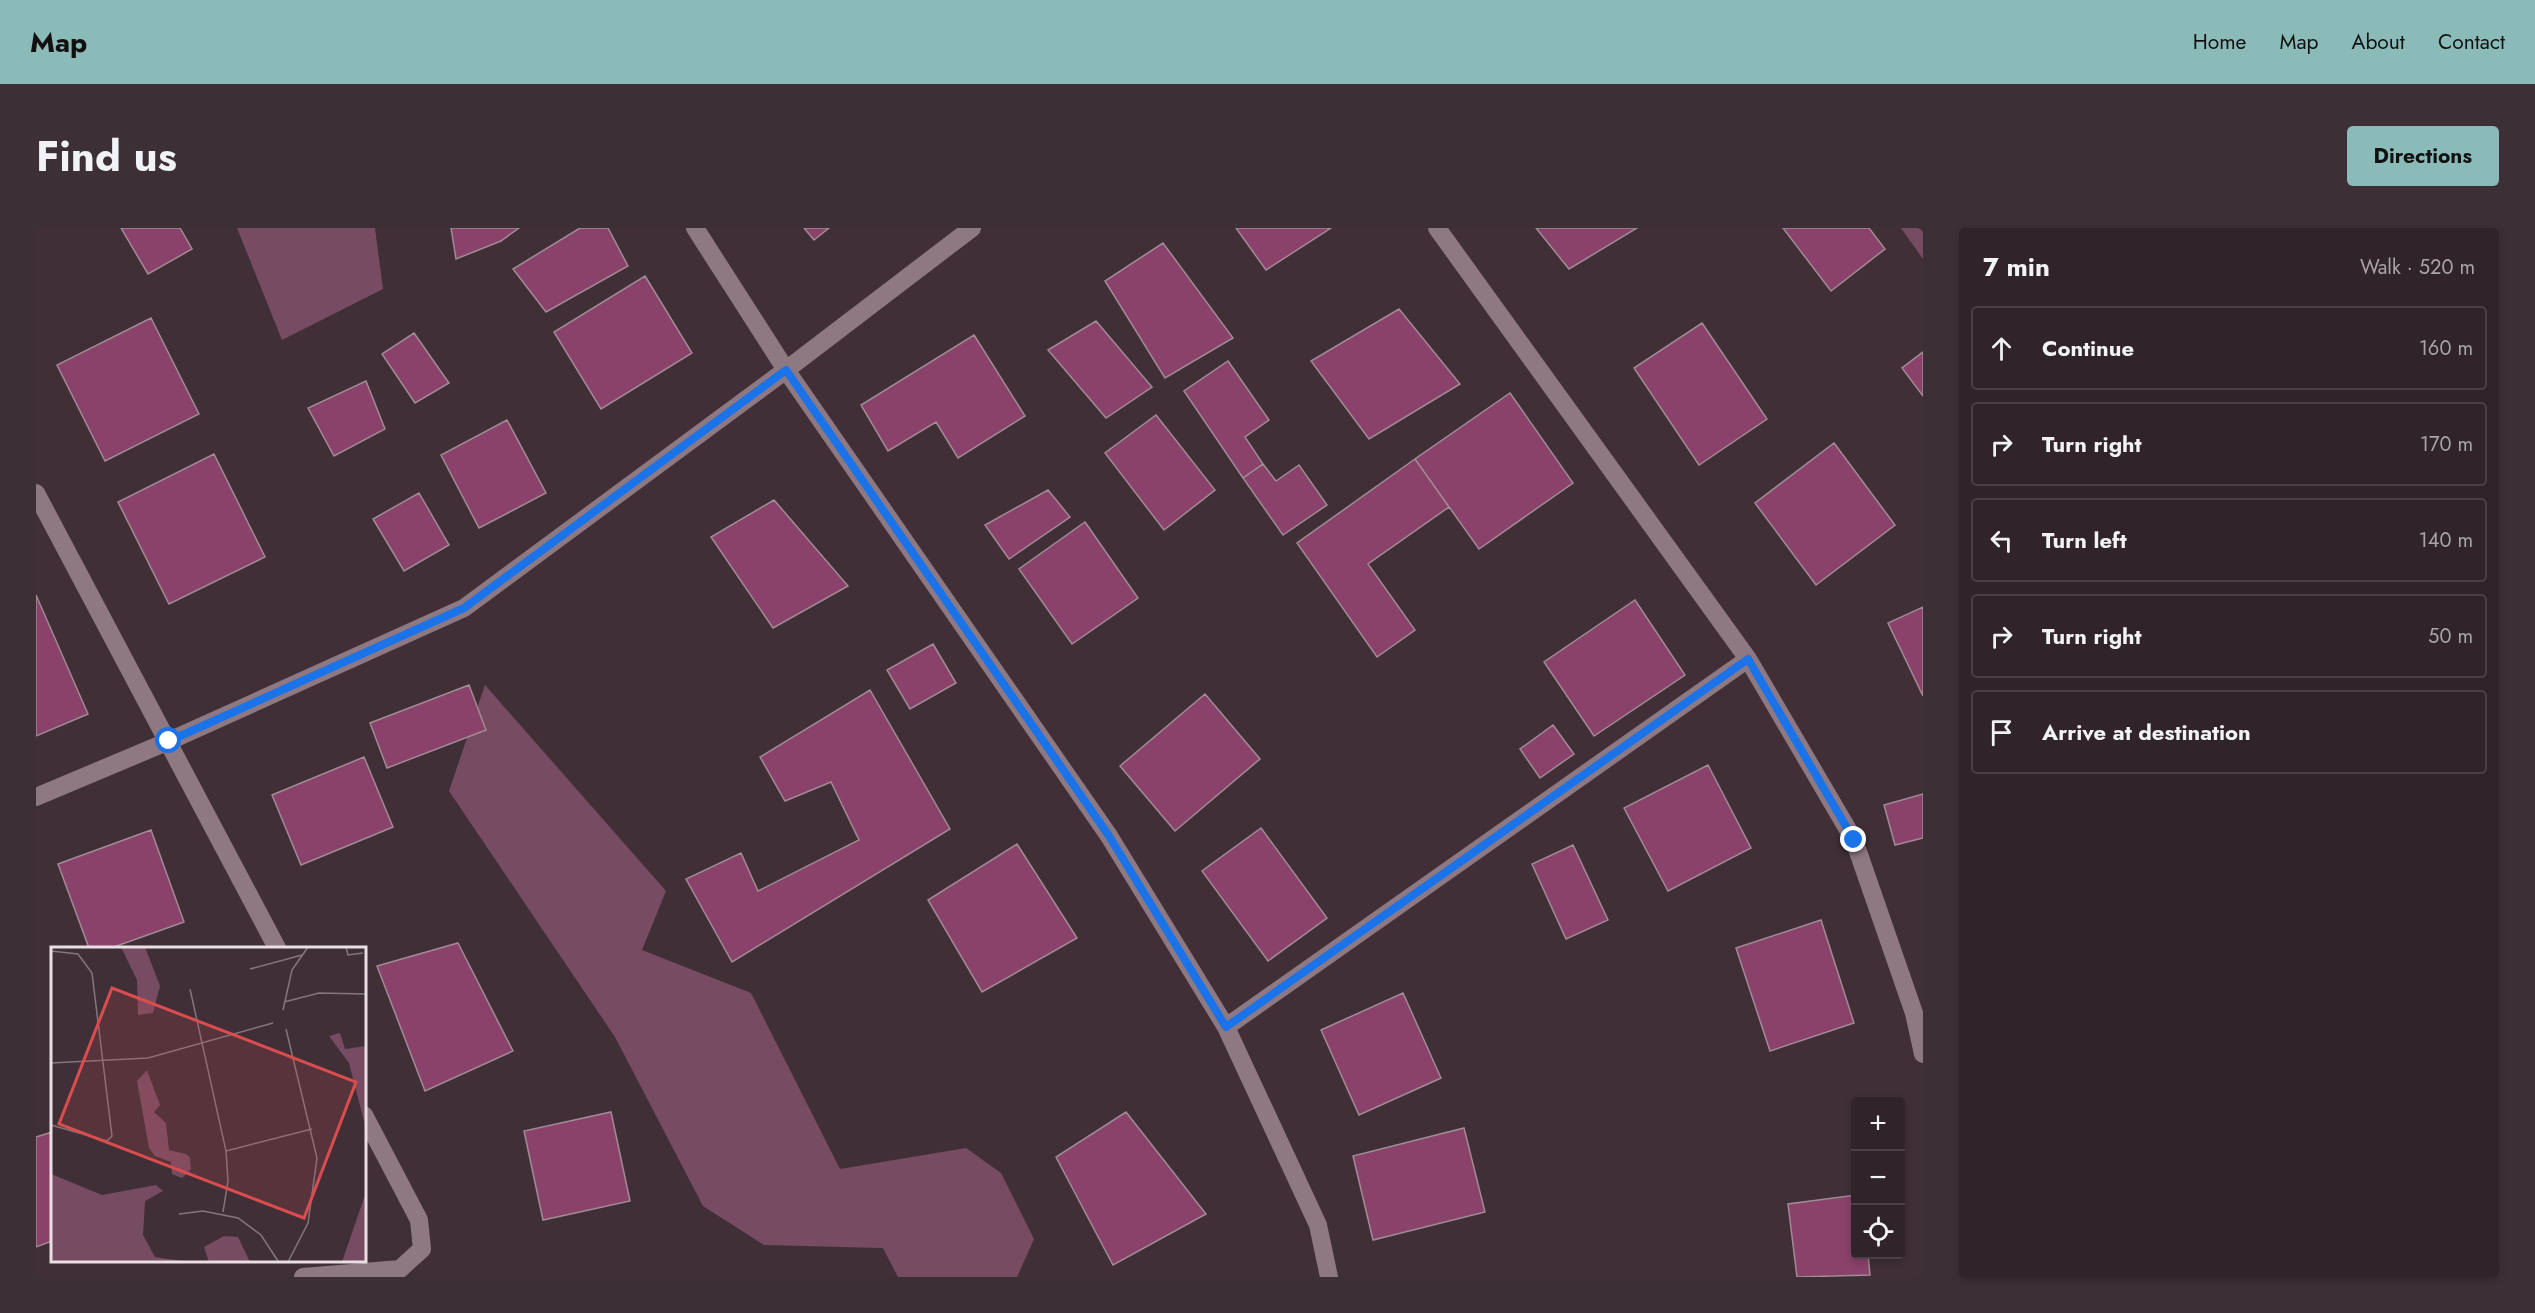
<!DOCTYPE html>
<html lang="en">
<head>
<meta charset="utf-8">
<style>
	:root { --surface:#31232a; --page:#3d2f36; --text:#f1f3f6; --muted:#a8a4a8; --line:#4c4047; --accent:#8bbbb9 }
	body { margin:0; font-family:Jost,sans-serif; background:var(--page); color:var(--text) }
	.controls { position:absolute; right:18px; bottom:18px; display:grid; overflow:hidden; border-radius:6px; box-shadow:0 3px 9px #0003 }
	.controls button { width:54px; height:54px; display:grid; place-items:center; padding:0; border:0; border-bottom:2px solid var(--line); background:var(--surface); color:var(--text); font:30px sans-serif }
	.stop { position:absolute; width:18px; height:18px; margin:-14px; border:4px solid #1a73e8; border-radius:50%; background:#fff }
	.stop.end { background:#1a73e8; border-color:#fff; box-shadow:0 2px 6px #0008 }
	.list { margin:0; padding:0; list-style:none }
	h2 { display:flex; justify-content:space-between; align-items:center; height:78px; margin:0; padding:0 24px; font-size:26px }
	h2 small { font-size:20px; font-weight:400; color:var(--muted) }
	.list li { display:grid; grid-template-columns:39px 1fr auto; gap:18px; align-items:center; box-sizing:border-box; height:84px; margin:0 12px 12px; padding:0 12px; border:2px solid var(--line); border-radius:6px }
	.list b { display:block; font-size:22px; white-space:nowrap }
	.list em { font-size:20px; font-style:normal; color:var(--muted) }
	.icon { flex:none; width:33px; height:33px; fill:none; stroke:currentColor; stroke-width:2; stroke-linecap:round; stroke-linejoin:round }
	.map { position:relative; flex:none; width:1887px; height:1049px; overflow:hidden; border-radius:6px }
	header { display:flex; align-items:center; gap:36px; box-sizing:border-box; height:84px; padding:0 30px; background:var(--accent); color:#111 }
	header strong { font-size:28px }
	nav { display:flex; gap:33px; margin-inline-start:auto; font-size:21px }
	.intro { display:flex; align-items:center; justify-content:space-between; box-sizing:border-box; height:144px; padding:0 36px }
	h1 { margin:0; font-size:42px }
	.button { padding:15px 27px; border-radius:6px; background:var(--accent); color:#111; font-size:21px; font-weight:700 }
	main { display:flex; gap:36px; padding:0 36px }
	aside { flex:1; background:var(--surface); border-radius:6px; box-shadow:0 3px 9px #0003 }
	.map>svg:first-child { display:block }
</style>
</head>
<body>
<header>
<strong>Map</strong>
<nav><a>Home</a><a>Map</a><a>About</a><a>Contact</a></nav>
</header>
<div class="intro"><h1>Find us</h1><a class="button">Directions</a></div>
<main>
<div class="map">
<svg width="1887" height="1049" viewBox="0 0 1887 1049">
	<rect width="100%" height="100%" fill="#412f38"/>
	<path fill="#774c62" d="M201 0H339L347 61 246 112Z
		M1865 0H1887V31Z
		M449 457 630 663 606 722 715 765 804 941 930 920 965 945 998 1011 981 1049H862L847 1020 728 1017 667 978 579 809 413 563Z"/>
	<path fill="#8a426a" stroke="#a18b95" stroke-width="1.5" d="M85 0H144L156 21 112 46Z
		M415 0H483L465 13 420 31Z
		M544 0H572L592 38 510 84 477 41Z
		M768 0H793L778 12Z
		M1200 0H1295L1230 42Z
		M1500 0H1601L1533 41Z
		M1747 0H1833L1849 21 1795 63Z
		M1127 15 1197 110 1129 150 1069 53Z
		M609 48 656 125 565 181 518 104Z
		M1363 81 1424 156 1333 211 1275 133Z
		M115 90 163 186 69 233 21 137Z
		M1060 93 1116 159 1070 190 1012 122Z
		M1666 95 1731 191 1663 237 1598 140Z
		M378 105 413 155 379 175 346 126Z
		M938 107 989 188 922 230 900 194 852 223 825 177Z
		M1887 124V168L1866 140Z
		M1192 133 1233 192 1209 209 1227 236 1207 250 1148 163Z
		M330 153 349 201 298 228 272 180Z
		M1474 165 1537 255 1443 321 1379 231Z
		M1120 187 1179 262 1128 302 1069 225Z
		M471 192 510 265 443 300 405 227Z
		M1798 215 1859 297 1780 357 1719 275Z
		M178 226 229 329 133 376 82 274Z
		M1379 231 1413 279 1332 336 1379 402 1341 429 1261 315Z
		M1227 236 1240 253 1263 237 1291 277 1247 307 1207 250Z
		M1012 262 1034 289 973 331 949 297Z
		M383 265 413 317 368 343 337 291Z
		M738 272 812 358 737 400 675 309Z
		M1049 294 1102 370 1036 416 983 341Z
		M0 367 52 486 0 508Z
		M1599 372 1649 447 1558 508 1508 434Z
		M1887 379V468L1852 395Z
		M897 416 920 455 874 481 851 442Z
		M433 457 450 502 351 540 334 495Z
		M834 462 914 601 696 734 650 651 705 625 722 663 823 612 795 554 749 573 724 529Z
		M1169 466 1224 531 1139 603 1084 538Z
		M1517 497 1538 526 1504 550 1484 521Z
		M328 529 357 599 265 637 236 567Z
		M1672 537 1715 620 1632 663 1588 580Z
		M1887 566V610L1859 617 1848 577Z
		M1225 600 1291 690 1232 733 1166 643Z
		M115 602 148 694 75 720H53L22 636Z
		M981 616 1041 710 946 764 892 672Z
		M1537 617 1572 692 1530 711 1496 636Z
		M1785 692 1818 795 1734 823 1700 720Z
		M422 715 477 823 389 863 341 738Z
		M1367 765 1405 850 1323 887 1285 802Z
		M575 884 594 973 507 992 488 903Z
		M1090 884 1170 986 1077 1037 1020 929Z
		M1428 900 1449 984 1337 1012 1317 928Z
		M16 904V1013L0 1019V909Z
		M1820 967V1026H1832L1834 1047 1761 1049 1752 976Z"/>
	<g fill="none" stroke-linecap="round" stroke-linejoin="round">
		<path stroke="#8e7983" stroke-width="18" d="M659 0 750 142 1073 608 1190 799 1282 997 1293 1049
			M1401 0 1712 431 1818 612 1878 785 1887 826
			M0 265 241 720
			M0 569 133 513 428 380 750 142 936 0
			M1190 799 1712 431
			M267 1049 364 1041 386 1021 383 992 328 887"/>
	</g>
	<g fill="none" stroke-linecap="round" stroke-linejoin="round">
		<path stroke="#1a73e8" stroke-width="8" d="M133 513 428 380 750 142 1073 608 1190 799 1712 431 1818 612"/>
	</g>
	<g transform="translate(15 719)">
		<rect width="315" height="315" fill="#412f38"/>
		<path d="M70 0H94L109 39 102 66 87 68 86 33ZM289 86 294 102 315 99V182L298 116 278 89ZM96 123 109 158 103 165 115 176 118 203 135 207 139 211 140 222 131 231 121 227 120 215 104 209 98 201 86 134ZM315 205V315H291L314 248ZM0 227 51 248 105 238 112 244 94 254 92 288 104 310 138 315H0ZM173 289 187 290 199 315H158L153 300Z" fill="#774c62"/>
		<path fill="none" stroke="#85757d" stroke-width="1.5" d="M295 0 297 8 312 6M0 4 27 7 41 26 61 189 56 194 0 178M199 22 251 8M139 42 175 204 177 234 172 265M233 55 268 46 315 47M232 63 241 23 257 0M235 82 266 211 257 276 237 315M0 116 97 111 222 76M175 204 261 182M128 267 152 264 187 271 210 288 227 314"/>
		<path fill="#da4d4e" fill-opacity="0.15" stroke="#da4d4e" stroke-width="3" d="M61 41 305 135 253 271 8 177Z"/>
		<rect width="315" height="315" fill="none" stroke="#eadfe4" stroke-width="3"/>
	</g>
</svg>
<div class="controls">
<button>+</button>
<button>−</button>
<button><svg class="icon" aria-label="locate" viewBox="0 0 24 24"><circle cx="12" cy="12" r="6"/><path d="M12 2v4M12 18v4M2 12h4M18 12h4"/></svg></button>
</div>
<div class="stop" style="left:133px;top:513px"></div>
<div class="stop end" style="left:1818px;top:612px"></div>
</div>
<aside>
<h2>7 min<small>Walk · 520 m</small></h2>
<ul class="list">
<li><svg class="icon" aria-label="ahead" viewBox="0 0 24 24"><path d="M12 20V5M6 11l6-6 6 6"/></svg><div><b>Continue</b></div><em>160 m</em></li>
<li><svg class="icon" aria-label="right" viewBox="0 0 24 24"><path d="M7 20v-9h11M14 6l5 5-5 5"/></svg><div><b>Turn right</b></div><em>170 m</em></li>
<li><svg class="icon" aria-label="left" viewBox="0 0 24 24"><path d="M17 20v-9H6M10 6l-5 5 5 5"/></svg><div><b>Turn left</b></div><em>140 m</em></li>
<li><svg class="icon" aria-label="right" viewBox="0 0 24 24"><path d="M7 20v-9h11M14 6l5 5-5 5"/></svg><div><b>Turn right</b></div><em>50 m</em></li>
<li><svg class="icon" aria-label="arrive" viewBox="0 0 24 24"><path d="M6 21V4h12l-3 4 3 4H6"/></svg><div><b>Arrive at destination</b></div></li>
</ul>
</aside>
</main>
</body>
</html>
